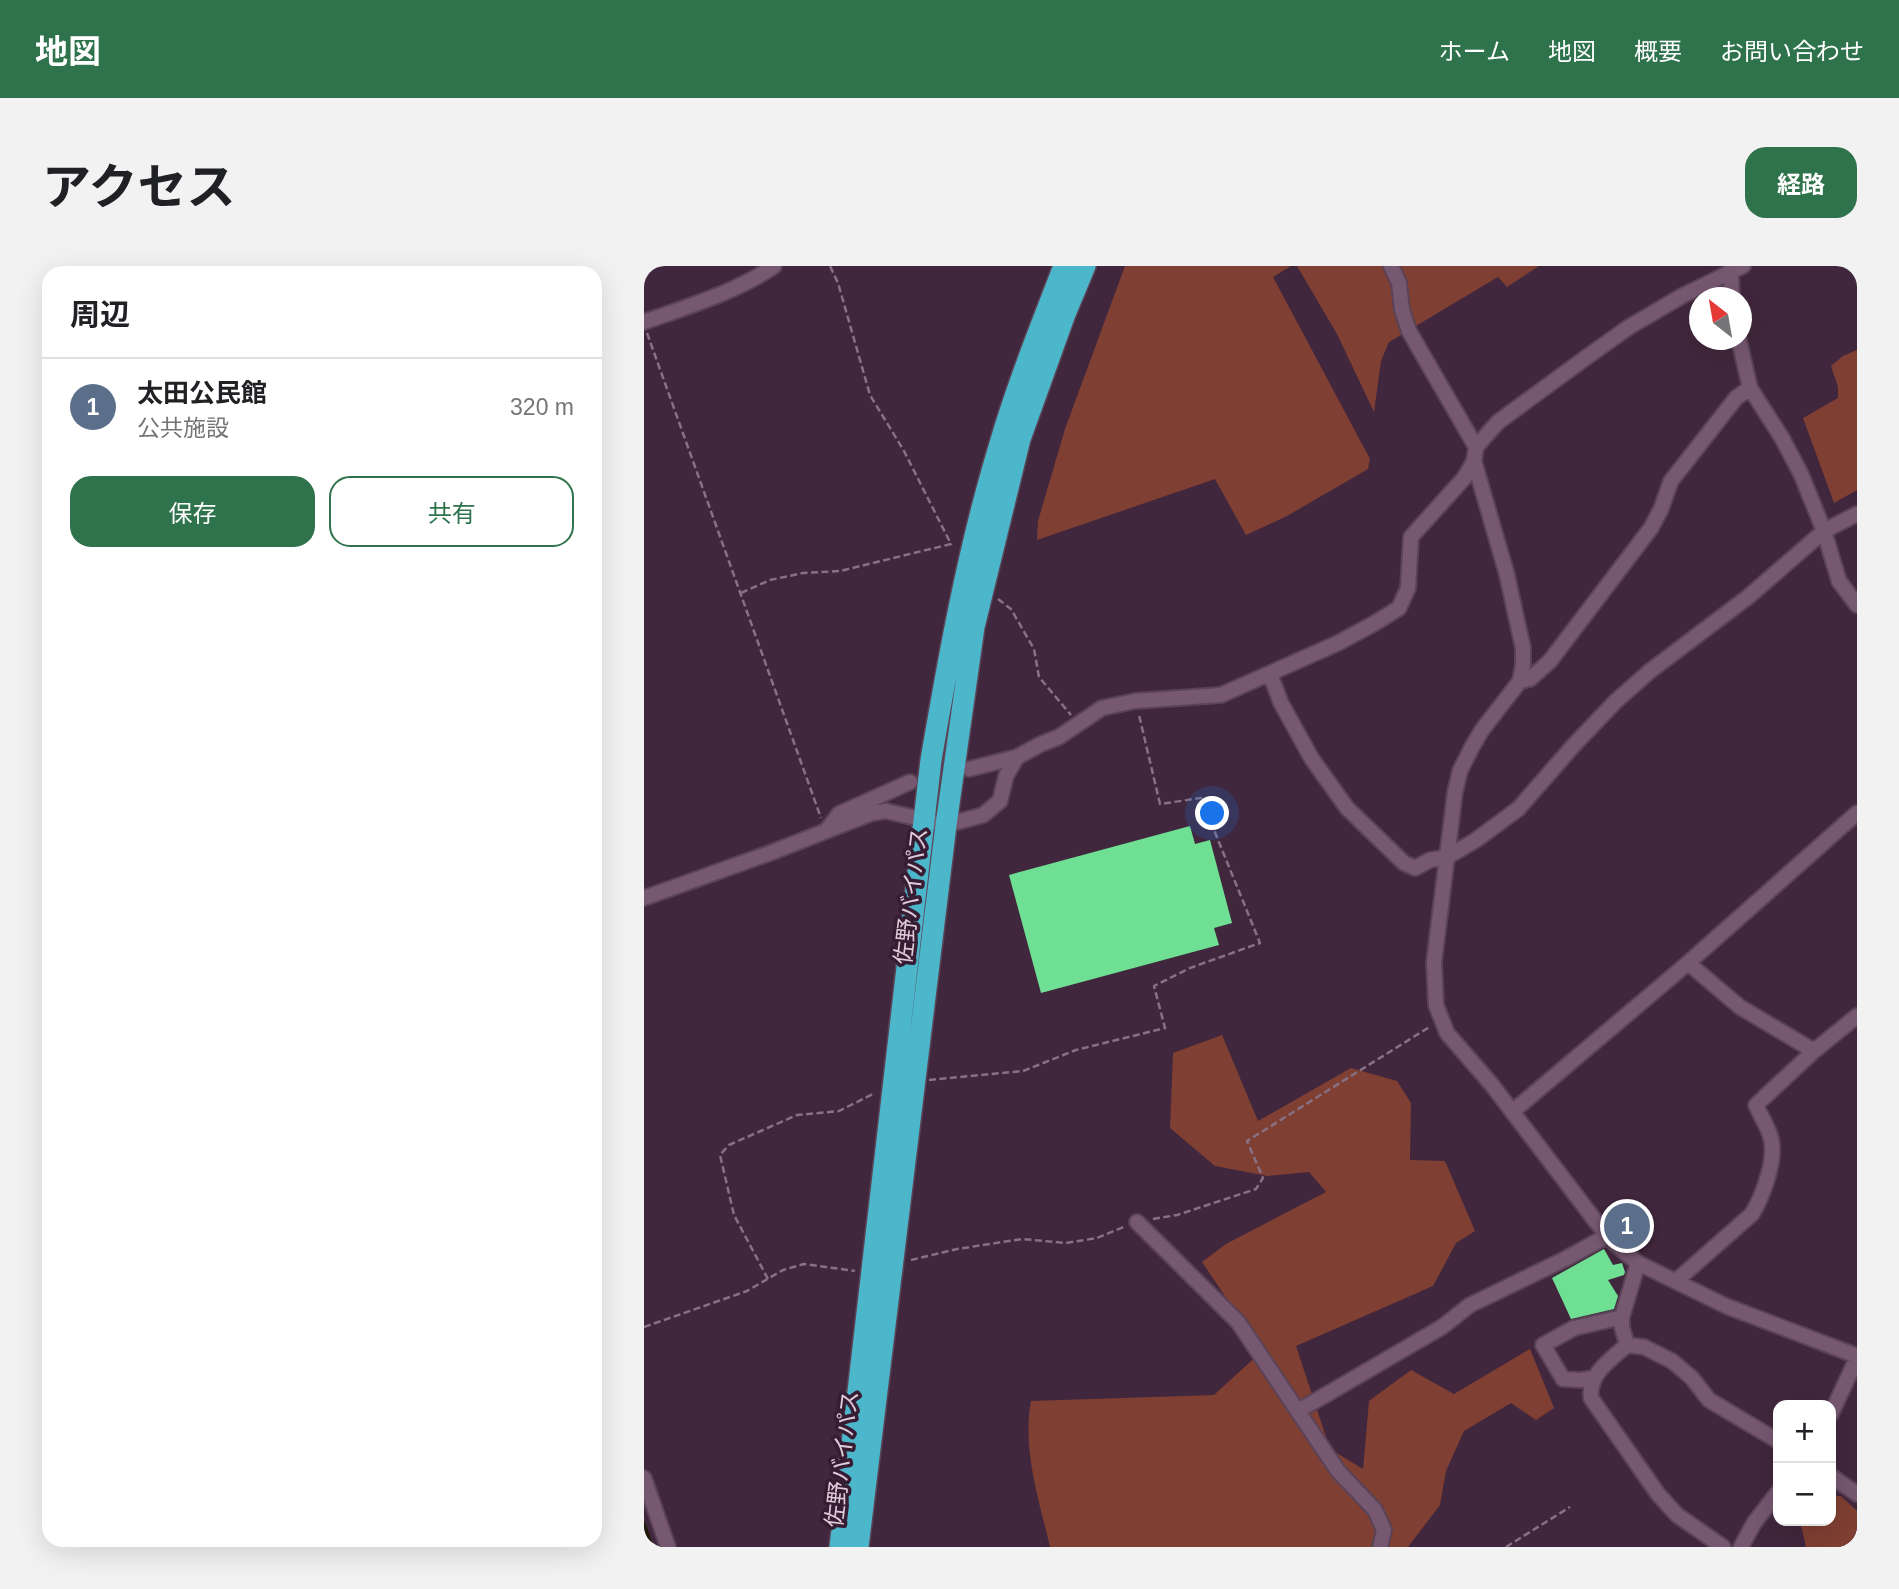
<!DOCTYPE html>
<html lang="ja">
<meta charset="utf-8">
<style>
body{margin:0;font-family:Helvetica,"Noto Sans JP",sans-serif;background:#f2f2f2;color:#202124}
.controls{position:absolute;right:21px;bottom:21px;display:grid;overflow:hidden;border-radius:14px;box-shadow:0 7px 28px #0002}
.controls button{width:63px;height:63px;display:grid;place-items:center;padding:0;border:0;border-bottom:2px solid #e0e0e0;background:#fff;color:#202124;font:35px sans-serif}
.compass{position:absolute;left:1045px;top:21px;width:63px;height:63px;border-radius:50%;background:#fff;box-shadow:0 7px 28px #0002;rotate:329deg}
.you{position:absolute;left:569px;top:548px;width:24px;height:24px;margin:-18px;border:5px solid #fff;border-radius:50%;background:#1a73e8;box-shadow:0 0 0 10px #1a73e833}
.badge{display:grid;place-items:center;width:46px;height:46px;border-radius:50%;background:#2f734c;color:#fff;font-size:23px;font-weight:700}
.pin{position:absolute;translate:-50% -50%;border:4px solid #fff;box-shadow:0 2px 7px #0006}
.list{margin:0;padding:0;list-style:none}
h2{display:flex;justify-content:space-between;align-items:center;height:91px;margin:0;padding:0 28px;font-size:30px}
h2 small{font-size:23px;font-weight:400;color:#757577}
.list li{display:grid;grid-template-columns:46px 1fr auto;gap:21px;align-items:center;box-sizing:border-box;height:98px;padding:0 28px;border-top:2px solid #e0e0e0}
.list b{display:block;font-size:26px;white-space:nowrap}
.list p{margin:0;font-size:23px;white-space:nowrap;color:#757577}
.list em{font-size:23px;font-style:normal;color:#757577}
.actions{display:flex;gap:14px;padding:21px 28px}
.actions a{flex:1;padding:16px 0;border:2px solid #2f734c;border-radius:21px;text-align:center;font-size:24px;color:#2f734c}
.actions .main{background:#2f734c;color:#fff}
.map{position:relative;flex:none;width:1213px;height:1281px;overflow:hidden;border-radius:21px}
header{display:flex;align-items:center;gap:42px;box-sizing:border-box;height:98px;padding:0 35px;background:#2f734c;color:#fff}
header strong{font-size:33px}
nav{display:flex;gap:38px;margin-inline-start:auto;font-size:24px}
.intro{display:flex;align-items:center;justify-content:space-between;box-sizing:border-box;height:168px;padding:0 42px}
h1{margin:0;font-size:49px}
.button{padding:18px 32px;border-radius:21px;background:#2f734c;color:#fff;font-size:24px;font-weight:700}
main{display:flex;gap:42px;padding:0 42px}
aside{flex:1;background:#fff;border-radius:21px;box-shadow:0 7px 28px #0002}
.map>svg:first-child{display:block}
.green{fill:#7f3f32}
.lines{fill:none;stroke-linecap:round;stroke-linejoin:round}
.stream{stroke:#1f1a09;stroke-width:3.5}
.building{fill:#6fdf93}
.street-casing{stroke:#5a4357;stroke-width:18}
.highway-casing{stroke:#5a4357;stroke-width:24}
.path{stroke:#887184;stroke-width:2.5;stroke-dasharray:7 3.5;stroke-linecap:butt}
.street{stroke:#765871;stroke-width:14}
.highway{stroke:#4cb6ca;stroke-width:21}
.labels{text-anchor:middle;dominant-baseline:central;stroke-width:7;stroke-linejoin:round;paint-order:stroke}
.street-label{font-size:23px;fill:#deccdb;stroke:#371d33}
</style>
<header>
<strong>地図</strong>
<nav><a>ホーム</a><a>地図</a><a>概要</a><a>お問い合わせ</a></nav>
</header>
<div class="intro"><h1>アクセス</h1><a class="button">経路</a></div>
<main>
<aside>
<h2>周辺<small></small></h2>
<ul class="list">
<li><span class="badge" style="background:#5c6f8a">1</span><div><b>太田公民館</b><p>公共施設</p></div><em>320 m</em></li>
</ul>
<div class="actions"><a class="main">保存</a><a>共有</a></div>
</aside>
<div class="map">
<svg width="1213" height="1281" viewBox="0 0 1213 1281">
<rect width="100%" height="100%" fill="#41273d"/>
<path class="green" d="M481 0H647L629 11 726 193 724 203 643 250 602 269 571 213 393 274 394 255 421 163Z
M653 0H895L863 21 854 11 745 76 737 95 730 146 693 68Z
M1213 84V224L1190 237 1159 152 1194 132V121L1187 100 1199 90Z
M578 769 614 855 707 802 753 815 767 837 766 894 801 895 831 965 812 977 789 1020 652 1080 686 1183 719 1203 725 1135 767 1104 810 1128 886 1083 910 1142 892 1154 867 1137 820 1165 802 1205 796 1239 764 1281H406C395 1234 378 1183 387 1135L570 1129 618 1085 558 996 582 978 682 926 665 906 624 910 571 900 526 862 529 787Z
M1187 1230H1197L1213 1245V1281H1162L1156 1255H1187Z"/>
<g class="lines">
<path class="stream" d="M0 1258 8 1281"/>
</g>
<path class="building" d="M546 560 551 578 566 574 588 657 570 662 575 679 397 727 365 609Z
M991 943 1004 961 983 976 968 959Z
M960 983 969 999 978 997 981 1006 980 1009 964 1014 974 1030 970 1043 927 1053 908 1012Z"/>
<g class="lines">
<g class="street-casing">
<path id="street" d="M747 0 755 17 758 44 765 65 832 181
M1099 0 1038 30 985 61 940 93 854 156 832 181 830 195 863 309 879 382V398L876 415 838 464 828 481 816 505 811 526 790 696 792 739 803 767 848 819 953 957 972 979 994 997 1082 1040 1213 1090
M1087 5 1088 32
M0 56C42 41 93 26 130 0
M1095 74 1106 122 1138 172 1157 208 1180 265 1195 315 1213 339
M626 408 637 437 668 493 703 542 760 597 771 602 786 594 803 591 832 574 874 543 930 479 972 435 1006 405 1104 331 1180 265 1213 248
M876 415 886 413 906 395 1007 262 1017 243 1027 215 1092 132 1106 122
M325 503 373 491
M183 564 195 548 266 516
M0 632 126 587 228 547 242 545 302 559 339 549 356 535 362 510 373 491 397 478 415 471 458 442 491 435 577 429 694 377 731 357 755 342 764 322 767 271 821 211 830 195
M1044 697 1096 741 1170 785
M868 846 1044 697 1213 547
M493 956 594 1056 694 1205 731 1244 740 1264 736 1281
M1032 1015 1108 948C1119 930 1134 890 1126 869 1123 859 1116 849 1112 839L1170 785 1213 750
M978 1051V1061L983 1079 1000 1081 1028 1095 1048 1112 1065 1134 1134 1175
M983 1079C967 1093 944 1108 947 1132L1014 1228 1033 1249 1079 1281
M949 1112 937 1114 919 1113 899 1079 930 1062 978 1051 994 997
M654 1145 798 1061 826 1039 921 993 963 970
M1187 1148 1213 1092
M1187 1210 1213 1228
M0 1212 24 1281
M1097 1281 1110 1257 1134 1226"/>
</g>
<g class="highway-casing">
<path id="highway" d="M196 1281 287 494C305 389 324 283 355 181 373 119 397 60 420 0
M214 1281 302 559 330 361 376 173 421 48 441 0"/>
</g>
<path class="path" d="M3 67 177 552
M97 327 126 314 159 307 196 305 307 278 260 185 226 129 194 17 186 0
M354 333 367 343 390 383 395 411 427 449
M285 814 379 805 432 784 521 762 510 720 546 702 616 677 557 532 516 538 495 449
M509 953 533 949 612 923 619 912 603 875 787 760
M267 994 313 983 378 973 422 977 453 972 482 960
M124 1013 90 949 76 889 85 879 153 849 195 845 231 827
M0 1061 103 1025 139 1004 160 998 211 1005
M862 1281 926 1241"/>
<use href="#street" class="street"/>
<use href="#highway" class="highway"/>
</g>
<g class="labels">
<g class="street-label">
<text transform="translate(267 630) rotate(-83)">佐野バイパス</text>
<text transform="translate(198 1193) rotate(-83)">佐野バイパス</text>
</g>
</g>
</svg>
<div class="controls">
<button>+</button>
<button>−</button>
</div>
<svg class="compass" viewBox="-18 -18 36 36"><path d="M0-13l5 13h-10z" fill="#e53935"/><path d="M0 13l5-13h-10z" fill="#757577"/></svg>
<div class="you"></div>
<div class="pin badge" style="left:983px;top:960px;background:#5c6f8a">1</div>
</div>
</main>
